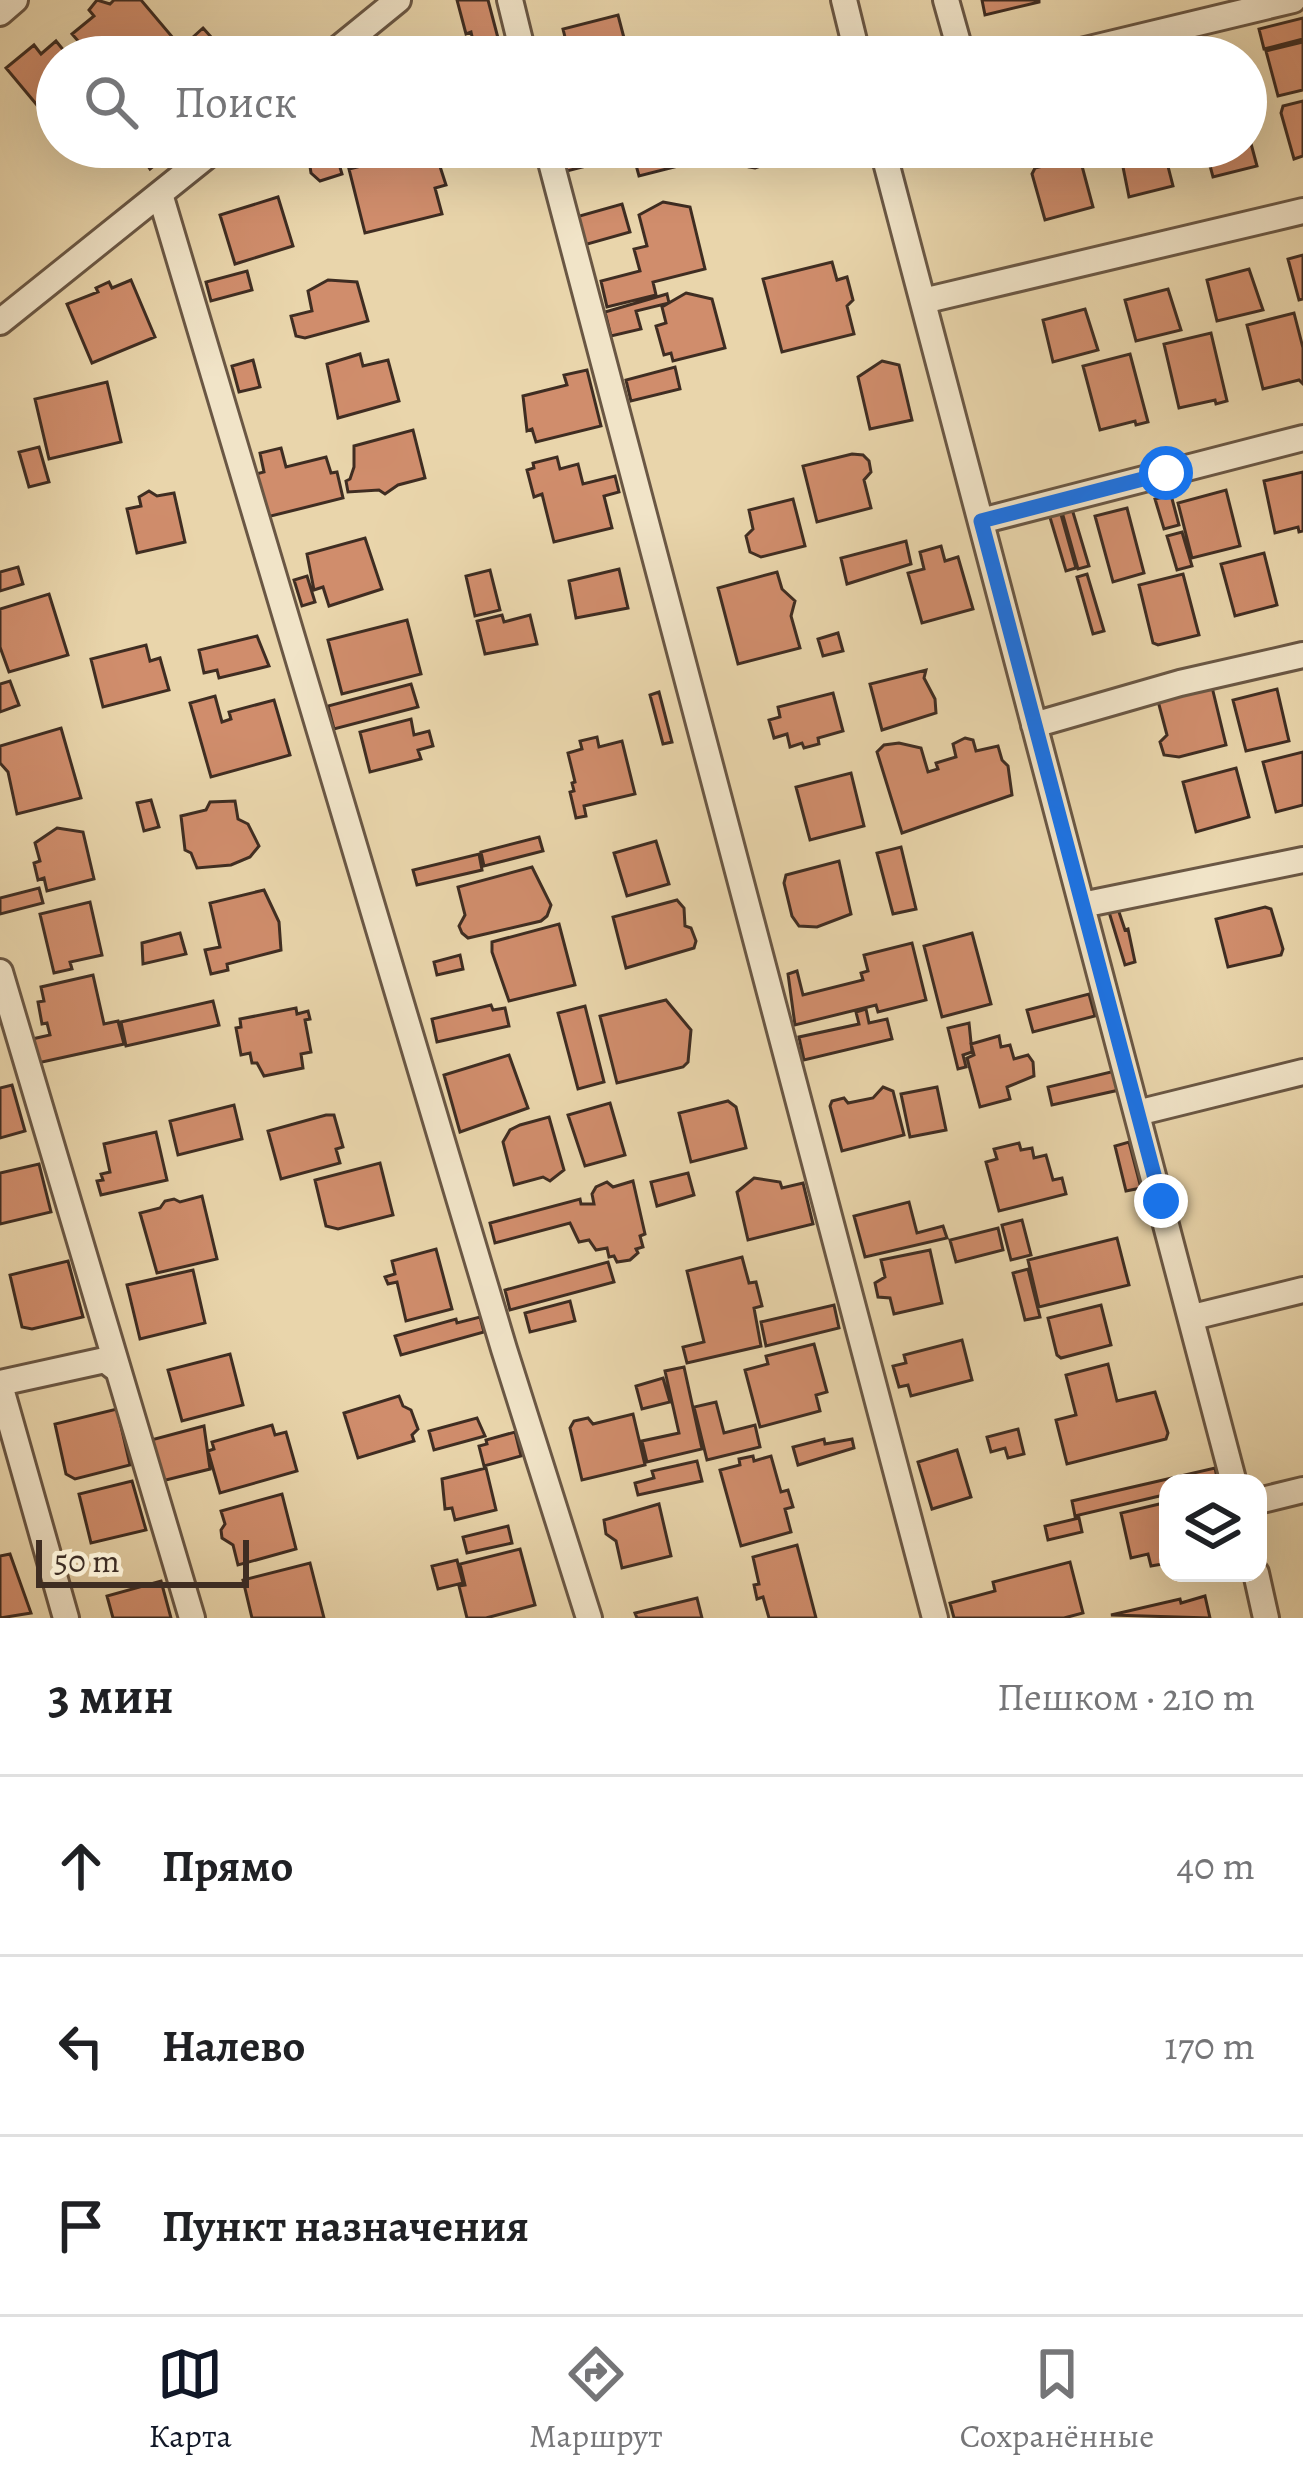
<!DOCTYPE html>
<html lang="ru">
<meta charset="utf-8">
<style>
body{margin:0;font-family:Alegreya,serif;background:#f6f6f6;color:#202124}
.controls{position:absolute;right:36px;bottom:36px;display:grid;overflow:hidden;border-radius:24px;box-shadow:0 12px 48px #0002}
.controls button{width:108px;height:108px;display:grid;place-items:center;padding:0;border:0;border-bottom:3px solid #e0e0e0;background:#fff;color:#202124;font:60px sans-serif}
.scale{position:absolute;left:36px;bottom:30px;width:213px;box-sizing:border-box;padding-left:12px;border:6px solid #3f2d22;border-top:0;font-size:33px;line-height:42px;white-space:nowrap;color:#3f2d22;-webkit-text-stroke:9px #f1e4c8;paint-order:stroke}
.stop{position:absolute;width:36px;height:36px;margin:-27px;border:9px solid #1a73e8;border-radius:50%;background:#fff}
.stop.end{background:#1a73e8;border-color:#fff;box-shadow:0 3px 12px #0008}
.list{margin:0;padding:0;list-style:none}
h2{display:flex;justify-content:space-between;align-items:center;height:156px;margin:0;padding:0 48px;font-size:51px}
h2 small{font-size:39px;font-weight:400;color:#757577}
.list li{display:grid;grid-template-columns:78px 1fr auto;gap:36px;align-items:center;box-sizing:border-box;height:180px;padding:0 48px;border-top:3px solid #e0e0e0}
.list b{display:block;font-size:45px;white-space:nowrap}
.list em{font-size:39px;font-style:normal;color:#757577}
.icon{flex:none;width:66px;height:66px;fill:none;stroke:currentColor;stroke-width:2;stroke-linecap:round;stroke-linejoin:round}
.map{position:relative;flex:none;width:1303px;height:1618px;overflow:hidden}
.search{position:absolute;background:#fff;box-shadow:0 12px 48px #0002;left:36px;right:36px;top:36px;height:132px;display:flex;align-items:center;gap:30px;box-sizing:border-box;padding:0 42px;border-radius:66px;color:#757577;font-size:45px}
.sheet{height:696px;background:#fff}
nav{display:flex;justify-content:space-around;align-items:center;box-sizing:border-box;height:168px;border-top:3px solid #e0e0e0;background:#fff;font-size:33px;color:#757577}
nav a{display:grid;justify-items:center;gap:6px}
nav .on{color:#111827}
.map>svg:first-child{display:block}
.building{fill:#d08d6c;stroke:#3f2d22;stroke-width:3}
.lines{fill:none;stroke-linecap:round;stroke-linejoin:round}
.minor-casing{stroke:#6a5744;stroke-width:30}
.minor{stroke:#f1e4c8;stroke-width:24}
.route{stroke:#1a73e8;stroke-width:15}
</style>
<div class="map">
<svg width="1303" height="1618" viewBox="0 0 1303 1618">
<rect width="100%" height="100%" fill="#e9d5ab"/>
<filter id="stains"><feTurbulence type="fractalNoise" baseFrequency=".00167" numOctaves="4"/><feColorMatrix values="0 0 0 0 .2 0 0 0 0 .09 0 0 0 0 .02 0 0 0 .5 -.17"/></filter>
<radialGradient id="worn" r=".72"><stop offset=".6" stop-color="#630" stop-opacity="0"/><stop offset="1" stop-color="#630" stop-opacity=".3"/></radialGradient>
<path class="building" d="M97 0 110 4 114 0H141L174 39 154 57H92L72 34 94 16 89 10Z
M457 0H488L503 57H448L475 50 471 32 466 34Z
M982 0H1039V2L985 15Z
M618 15 629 57H570L563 29Z
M1303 18V39L1264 49 1259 29Z
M203 28 229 57H171Z
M56 41 69 57H57V129L6 68 34 45 41 54Z
M1303 42V90L1278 96 1266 51Z
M1303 101V156L1294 159 1281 113 1283 106Z
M1246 125 1257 166 1213 177 1205 147H1246Z
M135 147H176L150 169Z
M307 147H334L342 174 320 181 311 173Z
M561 147H712L714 157 639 176 633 154 567 171Z
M747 147H795L796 154 755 168 749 167Z
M1119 147H1163L1173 186 1129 197Z
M434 148 446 185 435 188 442 214 365 233 349 169Z
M1071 159 1082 166 1093 207 1045 220 1032 174 1035 168Z
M278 197 293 246 235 264 220 215Z
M663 202 690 207 705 269 653 282 656 295 607 307 601 281 640 271 634 249 647 246 639 215Z
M622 204 630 232 584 245 576 217Z
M1303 255V299L1299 300 1288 259Z
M832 262 837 280 847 277 853 300 847 306 854 334 782 352 763 279Z
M1249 269 1263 310 1217 321 1207 280Z
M247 271 252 290 211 301 206 282Z
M131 280 155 337 92 363 67 304 98 292 96 288 109 282 112 288Z
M328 280 357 282 368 321 305 338 296 336 291 316 312 311 308 291Z
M1168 289 1181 330 1136 341 1125 300Z
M686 293 712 299 725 348 673 361 671 353 664 355 656 326 666 323 662 307Z
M667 294 669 303 636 311 641 329 611 336 605 312Z
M1085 309 1098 350 1053 362 1043 320Z
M1294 313 1303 348V384L1299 380 1263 389 1247 325Z
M1211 333 1227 401 1216 404 1215 400 1179 408 1164 344Z
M360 354 363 366 388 360 399 401 338 418 327 364Z
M1130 354 1148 422 1136 425 1135 421 1100 430 1083 366Z
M253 360 260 387 239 392 232 366Z
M882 361 899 365 912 420 870 429 858 377Z
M675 367 680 389 631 401 626 380Z
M587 370 601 426 536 442 532 429 527 431 523 396 567 385 564 375Z
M107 382 121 442 49 459 35 399Z
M413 430 425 478 398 485 385 494 379 490 348 492 346 481 350 479 354 467V446Z
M39 447 49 482 29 487 19 452Z
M281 448 286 467 326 457 331 473 337 472 343 498 267 517 256 474 264 472 260 453Z
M852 454 863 455 869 461 871 472 864 480 871 508 817 522 803 466Z
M557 457 560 469 578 464 583 484 615 476 619 492 604 496 612 528 554 542 542 494 534 497 527 470 534 468 533 463Z
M1303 472V531L1299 532 1298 527 1275 533 1264 481Z
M1226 490 1240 546 1192 558 1178 503Z
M149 491 157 496 174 493 185 542 137 553 127 509 141 506 139 497Z
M1171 495 1179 525 1164 529 1155 499Z
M793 499 805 546 761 557 750 552 746 536 753 529 749 510Z
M1127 508 1144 573 1113 582 1095 516Z
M1072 509 1089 566 1078 569 1062 512Z
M1060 511 1076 568 1066 571 1049 514Z
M1182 532 1192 566 1177 570 1167 536Z
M365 538 382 589 329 606 323 587 314 590 307 554Z
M906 541 911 564 847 584 841 558Z
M941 546 945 561 958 557 973 609 922 623 908 573 924 569 920 552Z
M1264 553 1277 605 1235 616 1221 564Z
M18 567 23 584 0 591V572Z
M619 569 628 608 576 618 569 581Z
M490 570 500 610 475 616 466 576Z
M777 572 782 589 795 601 791 616 800 648 738 664 718 588Z
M1087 574 1104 631 1093 634 1077 577Z
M1183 574 1199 635 1158 645 1153 643 1139 585Z
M307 576 315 602 302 606 294 580Z
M49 594 68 655 9 672 0 647V609Z
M502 615 504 622 530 615 537 644 485 654 477 621Z
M407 620 421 674 342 694 328 640Z
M838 633 843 651 823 656 818 639Z
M257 636 269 666 219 678 217 670 204 673 199 650Z
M146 645 150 661 160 658 169 690 103 707 91 659Z
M926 670 924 678 935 699 936 713 882 730 870 684Z
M10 681 19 705 0 712V684Z
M411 684 418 707 334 729 328 706Z
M1212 687 1226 745 1179 757 1164 755 1160 742 1167 735 1158 701Z
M1277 689 1289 741 1246 751 1233 700Z
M659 692 672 742 663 744 650 695Z
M833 693 843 731 818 738 819 744 804 748 802 743 790 747 787 734 774 738 769 720 780 717 778 707Z
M215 696 222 722 231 719 229 712 274 700 290 755 211 777 190 703Z
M411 719 414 735 429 731 433 746 418 750 421 759 370 772 360 732Z
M61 728 81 798 17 814 8 772 0 763V746Z
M597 737 599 747 622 741 635 794 584 806 586 816 576 818 570 792 574 791 572 783 575 782 568 753 582 749 580 741Z
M965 738 973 740 976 751 998 746 1002 760 1008 766 1012 795 902 833 877 752 884 745 899 743 921 748 928 772 938 769 936 763 956 757 953 744Z
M1303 752V805L1276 812 1263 762Z
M1236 768 1249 817 1196 832 1183 782Z
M851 773 864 826 810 840 796 787Z
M151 800 159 827 144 831 137 803Z
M235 801 238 819 248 824 259 846 250 857 231 865 197 868 191 853 185 850 181 816 206 810 210 802Z
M57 828 83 832 94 879 47 891 44 878 38 880 34 863 40 861 35 843Z
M539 837 543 851 484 866 481 852Z
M656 841 669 884 627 896 614 853Z
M901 847 916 909 893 914 877 853Z
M479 854 482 870 417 885 413 870Z
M839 861 851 914 817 927 799 926 792 916 784 883 786 875Z
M532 867 551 905 547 916 541 921 468 938 462 933 459 926 465 915 458 887Z
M39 888 43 903 0 914V898Z
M264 890 279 922 281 950 227 964 228 970 211 974 205 950 220 947 210 903Z
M677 900 684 908 685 926 691 928 696 941 694 948 626 968 613 917Z
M90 902 102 955 70 962 72 969 54 973 40 914Z
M1265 907 1271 909 1283 949 1281 955 1228 967 1216 919Z
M1118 909 1125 930 1128 929 1135 962 1125 965 1109 912Z
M559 924 575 985 509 1001 492 952V942Z
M180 933 186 954 143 964 142 943Z
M972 933 991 1004 942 1017 924 946Z
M912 943 926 1000 878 1012 876 1005 795 1025 788 974 797 971 803 995 863 980 861 973 868 971 864 955Z
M460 955 463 969 437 975 434 962Z
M93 975 104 1024 118 1021 124 1044 33 1064 28 1040 50 1035 47 1023 42 1024 38 1002 44 1001 41 987Z
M1089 994 1095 1016 1033 1032 1027 1010Z
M666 1000 691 1030 688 1062 683 1067 617 1083 600 1016Z
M213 1001 219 1025 126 1046 121 1022Z
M491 1005 493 1010 505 1008 509 1026 437 1042 432 1019Z
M585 1006 604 1082 578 1089 558 1013Z
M296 1008 297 1014 308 1011 310 1019 305 1020 311 1052 301 1054 303 1068 264 1076 257 1063H252L250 1053 241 1055 236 1028 241 1027 240 1019Z
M866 1009 869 1023 887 1019 892 1039 804 1060 799 1037 859 1024 856 1012Z
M969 1023 972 1052 963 1055 966 1067 958 1069 948 1028Z
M999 1036 1001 1047 1010 1045 1014 1059 1028 1055 1033 1062 1034 1076 1007 1087 1010 1099 980 1107 967 1058 974 1055 971 1044Z
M509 1055 528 1108 460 1132 444 1075Z
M1115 1071 1119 1090 1052 1105 1048 1087Z
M12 1085 25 1131 0 1138V1088Z
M883 1087 893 1091 904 1135 842 1151 830 1106 832 1101 844 1098 848 1103 873 1098Z
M937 1087 946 1130 910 1137 901 1094Z
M728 1101 736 1107 746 1148 691 1162 679 1113Z
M610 1103 625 1155 585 1166 568 1115Z
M234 1105 242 1139 178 1155 170 1121Z
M326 1115H334L343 1147 336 1149 340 1163 281 1179 268 1131Z
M549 1117 564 1170 550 1181 543 1177 514 1185 503 1142 510 1130 520 1125Z
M156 1132 167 1180 101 1195 97 1181 103 1180 101 1174 110 1172 104 1144Z
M1129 1142 1141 1188 1126 1191 1115 1146Z
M1019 1143 1021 1150 1032 1148 1034 1158 1046 1155 1053 1180 1062 1178 1066 1194 999 1211 986 1162 997 1159 994 1149Z
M380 1163 393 1215 338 1229 326 1226 315 1180Z
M39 1164 51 1212 0 1224V1173Z
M688 1173 694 1195 657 1206 651 1182Z
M754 1178 780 1182 782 1188 803 1183 813 1224 748 1240 737 1192Z
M633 1181 645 1234 640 1236 643 1247 636 1249 638 1253 630 1260 617 1262 614 1256 609 1257 607 1248 596 1250 589 1240 579 1242 570 1223 495 1243 490 1223 580 1199 581 1204H594L592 1194 596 1187 607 1182 613 1187Z
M202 1196 217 1259 157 1273 140 1213 160 1208 165 1201 174 1199 180 1202Z
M909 1202 917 1233 943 1226 947 1238 865 1257 854 1216Z
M1022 1220 1031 1255 1011 1260 1002 1225Z
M998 1228 1003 1250 956 1262 950 1240Z
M1117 1238 1129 1285 1039 1307 1028 1260Z
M436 1249 452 1309 406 1321 397 1282 388 1284 385 1277 395 1274 392 1261Z
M930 1250 942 1303 894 1314 890 1298 878 1297 875 1283 885 1277 881 1260Z
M742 1257 749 1283 756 1282 762 1306 754 1308 761 1346 687 1363 683 1347 704 1342 687 1271Z
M68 1261 83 1317 32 1329 22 1327 10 1275Z
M608 1262 614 1282 510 1310 505 1290Z
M1028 1269 1040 1317 1025 1320 1013 1273Z
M193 1270 205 1323 140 1339 127 1285Z
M570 1301 575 1321 530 1332 525 1313Z
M834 1305 839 1328 766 1346 761 1322Z
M1101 1305 1111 1345 1061 1358 1057 1355 1048 1318Z
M480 1317 484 1332 401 1355 395 1336 456 1319 457 1323Z
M962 1340 972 1380 911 1396 908 1385 899 1387 893 1366 906 1363 904 1355Z
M814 1344 827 1392 816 1395 820 1411 760 1427 745 1370 768 1364 766 1356Z
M230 1354 243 1405 182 1421 168 1370Z
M1108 1364 1117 1401 1155 1392 1168 1433 1166 1439 1067 1464 1056 1420 1076 1415 1066 1375Z
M684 1367 702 1449 647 1462 642 1441 679 1433 665 1371Z
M663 1378 670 1402 642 1409 636 1386Z
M399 1396 403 1406 411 1410 418 1429 412 1435 414 1441 358 1458 344 1413Z
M716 1402 724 1433 755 1425 760 1447 707 1460 694 1407Z
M117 1409 130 1465 75 1479 66 1474 55 1424Z
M633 1414 645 1465 582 1480 570 1428 574 1421 588 1418 593 1424Z
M477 1418 485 1436 434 1450 429 1431Z
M272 1425 275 1435 286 1432 297 1471 220 1493 208 1451 214 1449 212 1442Z
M204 1426 210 1469 162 1481 151 1440Z
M1018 1429 1024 1454 1008 1458 1005 1448 991 1452 987 1437Z
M515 1432 521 1456 484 1466 479 1446 487 1444 486 1440Z
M824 1439 825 1444 852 1439 854 1448 798 1465 793 1447Z
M957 1450 971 1497 932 1509 918 1462Z
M753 1456 754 1461 771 1456 781 1492 788 1490 793 1507 785 1509 791 1532 741 1546 720 1470 740 1465 739 1459Z
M697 1461 702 1481 638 1495 635 1483 654 1478 652 1471Z
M486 1468 496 1510 455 1520 452 1508 445 1509 442 1479Z
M1215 1468 1218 1483H1168V1494L1075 1516 1072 1501Z
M132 1481 146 1530 91 1543 79 1494Z
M282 1494 296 1549 238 1565 233 1545 222 1538 221 1530 225 1524 221 1511Z
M1168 1502V1563L1151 1566 1148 1554 1131 1558 1121 1513Z
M659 1504 671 1556 622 1568 616 1541 606 1534 604 1520Z
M1079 1518 1082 1532 1048 1540 1045 1526Z
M508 1526 512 1543 467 1553 463 1537Z
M797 1545 816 1618H769L763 1597 757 1599 754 1585 759 1584 753 1557Z
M520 1549 535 1605 486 1618H467L459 1586 465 1585 460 1564Z
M10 1554 31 1613 0 1618V1556Z
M457 1560 463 1583 438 1589 432 1566Z
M1070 1562 1083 1613 1064 1618H954L950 1603 995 1591 993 1582Z
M310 1563 324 1618H252L243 1580Z
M161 1581 171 1618H113L107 1596Z
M1205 1596 1210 1618 1111 1615 1180 1599 1181 1603Z
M697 1598 702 1618H637L635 1613Z"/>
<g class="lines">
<g class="minor-casing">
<path id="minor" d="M510 0 524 57
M844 0 858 57
M946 0 962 57
M0 13 15 0
M328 57 398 0
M1056 57 1293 0
M547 147 935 1618
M882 147 1234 1483
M160 194 504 1349 589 1618
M923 301 1303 211
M0 322 218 147
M981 521 1303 438
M1034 725 1180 683 1303 655
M1082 905 1303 860
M0 972 192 1618
M1137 1113 1303 1072
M1193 1317 1303 1290
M0 1383 105 1360 118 1370
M0 1385 66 1618
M1258 1501 1303 1490
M1256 1573 1266 1618"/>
</g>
<use href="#minor" class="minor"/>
</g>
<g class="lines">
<path class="route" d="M1161 1201 981 521 1166 473"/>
</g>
<rect width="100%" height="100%" filter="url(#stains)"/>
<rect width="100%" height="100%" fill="url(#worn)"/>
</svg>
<div class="controls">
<button><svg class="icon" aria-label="layers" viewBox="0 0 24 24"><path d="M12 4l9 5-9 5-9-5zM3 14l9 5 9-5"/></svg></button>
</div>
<div class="scale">50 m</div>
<div class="stop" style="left:1166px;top:473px"></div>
<div class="stop end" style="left:1161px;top:1201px"></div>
<div class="search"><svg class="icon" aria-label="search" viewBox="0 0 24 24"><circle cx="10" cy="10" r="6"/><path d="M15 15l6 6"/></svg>Поиск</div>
</div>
<section class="sheet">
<h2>3 мин<small>Пешком · 210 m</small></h2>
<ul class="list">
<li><svg class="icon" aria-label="ahead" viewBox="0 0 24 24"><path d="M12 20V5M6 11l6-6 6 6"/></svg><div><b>Прямо</b></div><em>40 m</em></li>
<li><svg class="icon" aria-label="left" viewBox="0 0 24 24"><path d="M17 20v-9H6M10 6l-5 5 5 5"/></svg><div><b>Налево</b></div><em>170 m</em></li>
<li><svg class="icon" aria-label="arrive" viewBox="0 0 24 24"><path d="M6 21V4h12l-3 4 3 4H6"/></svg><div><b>Пункт назначения</b></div></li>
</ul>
</section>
<nav>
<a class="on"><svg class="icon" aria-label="map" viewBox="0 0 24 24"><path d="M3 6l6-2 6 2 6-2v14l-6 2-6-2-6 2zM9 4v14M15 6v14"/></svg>Карта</a>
<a><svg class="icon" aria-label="directions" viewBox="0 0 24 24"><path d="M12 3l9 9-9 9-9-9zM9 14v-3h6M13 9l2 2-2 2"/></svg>Маршрут</a>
<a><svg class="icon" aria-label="saved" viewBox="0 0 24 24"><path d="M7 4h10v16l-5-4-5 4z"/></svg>Сохранённые</a>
</nav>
